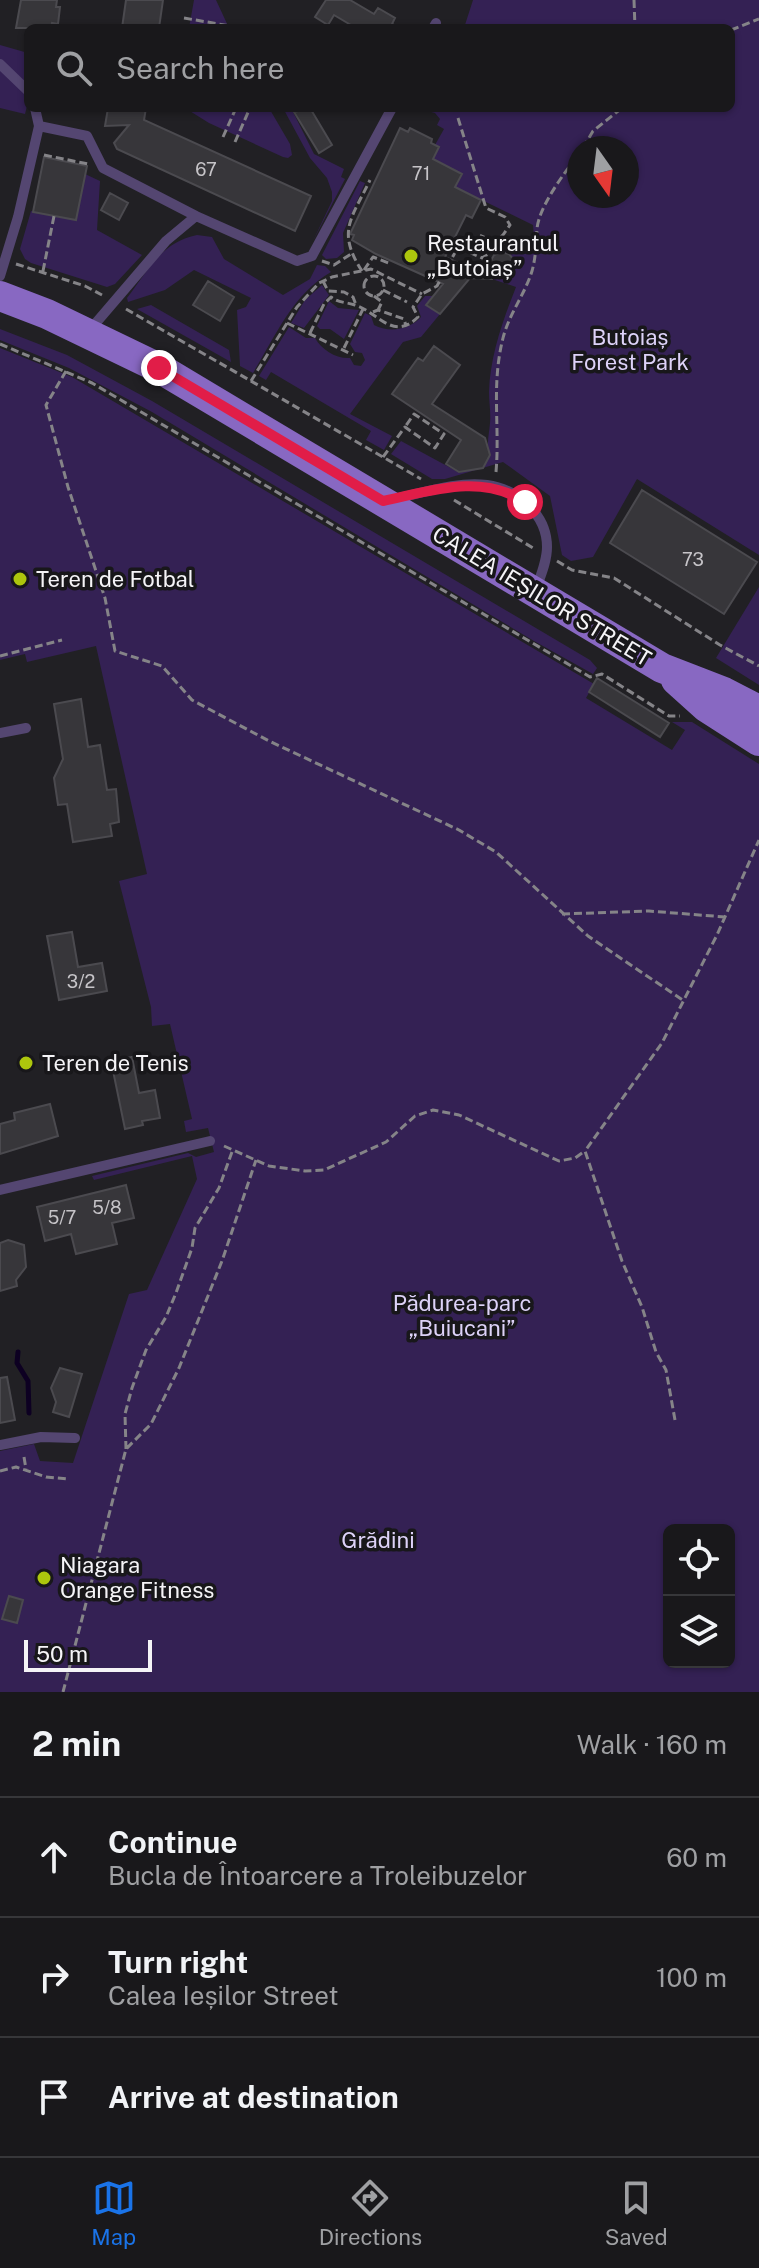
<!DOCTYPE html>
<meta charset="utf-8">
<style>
body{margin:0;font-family:"Public Sans",sans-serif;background:#262528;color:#f1f3f6}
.controls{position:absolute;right:24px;bottom:24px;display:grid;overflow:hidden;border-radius:12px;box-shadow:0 2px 6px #0004}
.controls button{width:72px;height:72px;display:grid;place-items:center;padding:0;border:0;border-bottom:2px solid #37373a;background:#19181b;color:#f1f3f6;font:40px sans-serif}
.compass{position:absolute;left:567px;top:136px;width:72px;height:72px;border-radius:50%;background:#19181b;box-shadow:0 2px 6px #0004;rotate:166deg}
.scale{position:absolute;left:24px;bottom:20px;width:128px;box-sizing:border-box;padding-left:8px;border:4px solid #f5f4f7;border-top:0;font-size:22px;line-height:28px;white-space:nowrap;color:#f5f4f7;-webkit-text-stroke:6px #18171a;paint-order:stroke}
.stop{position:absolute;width:24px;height:24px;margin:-18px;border:6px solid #e11d48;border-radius:50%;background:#fff}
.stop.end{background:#e11d48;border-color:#fff;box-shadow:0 2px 8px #0008}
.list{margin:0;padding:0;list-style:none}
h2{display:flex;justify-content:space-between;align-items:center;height:104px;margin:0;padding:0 32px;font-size:34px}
h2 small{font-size:26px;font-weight:400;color:#9fa0a3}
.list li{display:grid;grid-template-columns:52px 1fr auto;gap:24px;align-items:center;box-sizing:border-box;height:120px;padding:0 32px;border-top:2px solid #37373a}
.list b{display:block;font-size:30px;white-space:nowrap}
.list p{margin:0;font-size:26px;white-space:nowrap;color:#9fa0a3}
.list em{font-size:26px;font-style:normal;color:#9fa0a3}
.icon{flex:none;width:44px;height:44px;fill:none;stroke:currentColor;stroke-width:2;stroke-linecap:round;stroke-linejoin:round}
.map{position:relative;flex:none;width:759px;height:1692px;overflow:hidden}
.search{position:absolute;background:#19181b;box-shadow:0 2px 6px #0004;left:24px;right:24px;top:24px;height:88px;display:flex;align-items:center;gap:20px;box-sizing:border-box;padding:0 28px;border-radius:12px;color:#9fa0a3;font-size:30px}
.sheet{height:464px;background:#19181b}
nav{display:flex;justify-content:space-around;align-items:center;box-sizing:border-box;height:112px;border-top:2px solid #37373a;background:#19181b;font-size:22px;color:#9fa0a3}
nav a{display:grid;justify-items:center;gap:4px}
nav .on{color:#1a73e8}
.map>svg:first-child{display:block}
.green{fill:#342154;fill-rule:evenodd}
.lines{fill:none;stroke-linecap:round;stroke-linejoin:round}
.stream{stroke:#0d0022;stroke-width:5}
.building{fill:#37363a;stroke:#4b4a4f;stroke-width:2}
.path{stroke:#858488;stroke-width:3;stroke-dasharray:8 4;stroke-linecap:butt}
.service{stroke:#544671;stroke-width:10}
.primary{stroke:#8868c2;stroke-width:30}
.route{stroke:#e11d48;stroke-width:10}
.poi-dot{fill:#adc60d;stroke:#18171a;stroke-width:3}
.labels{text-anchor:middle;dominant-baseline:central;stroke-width:7;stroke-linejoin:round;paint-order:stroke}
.number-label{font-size:18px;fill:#c6c4c8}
.poi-label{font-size:22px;fill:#f5f4f7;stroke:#18171a;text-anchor:start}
.park-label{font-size:22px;fill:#ddd2f8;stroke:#18171a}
.street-label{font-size:22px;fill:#f5f4f7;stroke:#18171a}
</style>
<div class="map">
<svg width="759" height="1692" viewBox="0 0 759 1692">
<rect width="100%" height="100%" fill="#212024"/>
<path class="green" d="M194 0H216L229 28H189Z
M473 0H759V555L637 479 593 557 571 561 562 555 550 496 503 462 445 479H432L391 454 401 441 460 473 465 466 472 470 483 468 490 455C486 443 489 436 490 423 491 413 489 402 489 392 490 356 503 320 516 287L492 279 493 273 509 275 515 265 509 254 496 252 511 243 516 248H523L526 252 534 237 533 225 455 187 461 174 433 159 439 148 435 145 444 129 437 125 440 119 435 113 416 108H731V28H464ZM579 148H627V196H579Z
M0 45 28 53V102L25 114 0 108Z
M185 108H269L290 144 292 155 288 158 283 157 209 123Z
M283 108H291L314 154 344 169 341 177 345 179 313 241 332 201V192L327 178 310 158Z
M85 174 100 181 97 230 142 255 115 284 107 287 31 263 25 259 20 249 31 211 76 220Z
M360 181 365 183 343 233 344 252 337 258 326 259 322 255Z
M197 235 212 237 224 259 283 295 310 279 317 265 325 266 331 272C293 294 276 335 253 373L240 366 237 310 246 307 251 298 194 270 165 290 128 302 127 298C148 271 161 242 197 235Z
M322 285 329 295 304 328 291 323 305 300Z
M425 296H433L426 305 440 314 421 337 403 342 350 414 392 436 384 450 366 440 371 431 271 372 266 380 259 376 289 327 306 338H315C322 350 336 359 350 358L354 365 361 366 365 360 362 353 355 352 350 344 365 313 371 316 374 325C389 333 409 330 421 317L417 306Z
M329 301 338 308 359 310 344 339 330 329H320L317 326Z
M151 305 229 350 231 362 137 309Z
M0 329 67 355 152 401 590 660 597 668 593 674 534 641 152 412 69 368 0 340Z
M0 348 72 377 594 684 586 698 672 750 685 730 672 722H692L759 764V1692H0V1451L34 1444 40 1461 73 1463 129 1294 147 1290 197 1179 192 1156 94 1180 92 1176 188 1153 196 1157 214 1152 208 1128 186 1132 184 1121 192 1119 170 1024 152 1026 151 1007 119 881 147 874 96 646 27 662 25 654 0 660ZM669 1530H729V1662H669Z
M759 587V685L716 658Z"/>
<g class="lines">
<path class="stream" d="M18 1352 17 1363 28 1381 29 1413"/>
</g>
<path class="building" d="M21 0H57L56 7H60L58 24 52 23 51 28H16Z
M126 0H163L159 28H122Z
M326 0H350L374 14 378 8 395 18 392 24 400 28H356L334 15 328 25 315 17Z
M108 108H146L144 120 311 196 295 231 117 149 114 143 129 125 105 126Z
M310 108 332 145 319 153 294 112Z
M400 128 408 132 410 128 432 139 431 143 439 147 433 159 462 174 455 187 481 200 472 218 466 215 445 257 463 265 488 266 494 255 501 252 509 254 514 260 512 272 505 277H492V279L470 278 440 314 426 305 443 284 376 254 352 240 354 235 350 234Z
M44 157 87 166 76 220 33 212Z
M110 193 128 203 119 220 101 210Z
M208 281 234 297 220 321 193 305Z
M434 346 460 365 432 404 485 438 490 455 483 468 459 472 446 464 461 440 392 394 418 358 423 361Z
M642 490 757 562 724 614 610 543Z
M597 678 669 723 660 737 589 692Z
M81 699 88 747 100 745 107 790 116 789 119 822 110 824 112 836 73 842 67 804 58 805 54 778 63 759 54 704Z
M72 932 78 967 102 963 107 991 59 1000 47 936Z
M132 1057 139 1093 155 1090 160 1118 142 1121 143 1125 125 1129 111 1061Z
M50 1104 58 1136 0 1154V1124L15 1120 14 1113Z
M126 1185 134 1218 112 1223 117 1244 76 1254 71 1234 45 1241 37 1207Z
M8 1240 24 1245 26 1267 16 1280 17 1286 0 1291V1243Z
M60 1368 82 1374 69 1417 53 1412 56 1402 51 1388Z
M7 1377 15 1420 0 1423V1378Z
M9 1596 23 1600 17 1623 2 1619Z"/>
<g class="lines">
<path class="path" d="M634 0 635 28
M184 18 236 27
M731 30 759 19
M458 118 486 208 505 217 510 225 503 235 495 242 479 235 470 253
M223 137 236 108
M235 142 250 108
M583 148 593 131 622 108
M44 155 88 164
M322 261 334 265 351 254
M16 264 85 286 102 295
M364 270 373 257 391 264
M43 271 54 216
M362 271C336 231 352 218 370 180
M364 286a10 10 0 1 1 20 0a10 10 0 1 1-20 0Z
M323 281 328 291 344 292 353 297 356 305
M383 290 407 302
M374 296 382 302 378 310
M126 309 421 479
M373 312 378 310 404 319 406 326
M287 323 353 355
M310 333 324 304 331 297C339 303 346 302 355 305 378 312 393 342 418 317L413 307 422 294 437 286 458 247 482 258 513 239
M0 344 92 383 590 677 602 674 669 716H680
M344 348 363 309
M66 371 46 405 68 487 105 598 115 651 162 666 192 700 269 741 459 830 496 852 588 936 684 1001
M251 381 297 307 319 283 332 277 371 269 422 294
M383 457 405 427 435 448 444 434 414 414 405 427
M496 472C500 425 491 386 503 338 509 314 525 294 532 271 536 257 536 243 537 229 539 206 565 172 579 154
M454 500 533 548
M557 561 572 570 614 578 720 645 759 666
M0 656 62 640
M562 914 649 911 725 917
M224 1146 269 1166 305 1171 324 1170 386 1142 415 1116 433 1110 459 1115 559 1161 575 1158 585 1151
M675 1420 666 1370 656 1352 642 1307 622 1261 585 1151 662 1043 717 935 759 840
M126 1449 125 1414 132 1388 146 1350 166 1317 176 1293 192 1248 195 1228 219 1188 233 1149
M24 1457 26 1469
M0 1471 16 1467 46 1477 68 1479
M63 1692 126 1449 151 1424 179 1368 222 1261 256 1160"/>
<path class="service" d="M433 28 436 23
M0 64 28 91
M35 108 39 126
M0 276 18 217 39 126 87 136 103 168 196 216
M89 331 166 241 196 216 297 261 312 256 392 108
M394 499C423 493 457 481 487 485 517 489 547 514 547 547 547 561 541 575 536 589
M0 733 26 728
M0 1190 210 1141
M0 1445 41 1437 75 1438"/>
<path class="primary" d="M0 296 47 314 159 368 662 668 724 692 759 710
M676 680 706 707 759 741"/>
</g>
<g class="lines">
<path class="route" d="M159 368 383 501C431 491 481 473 525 502"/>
</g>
<g class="poi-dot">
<circle cx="411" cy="256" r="8"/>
<circle cx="20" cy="579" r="8"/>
<circle cx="26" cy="1063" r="8"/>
<circle cx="44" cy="1578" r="8"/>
</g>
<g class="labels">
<g class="number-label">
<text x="206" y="169">67</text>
<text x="421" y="173">71</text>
<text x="693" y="559">73</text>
<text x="81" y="981">3/2</text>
<text x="107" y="1207">5/8</text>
<text x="62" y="1217">5/7</text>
</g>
<g class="poi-label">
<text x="427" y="243">Restaurantul<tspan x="427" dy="25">„Butoiaș”</tspan></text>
<text x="36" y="579">Teren de Fotbal</text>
<text x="42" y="1063">Teren de Tenis</text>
<text x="60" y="1565">Niagara<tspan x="60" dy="25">Orange Fitness</tspan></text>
</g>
<g class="park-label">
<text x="630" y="337">Butoiaș<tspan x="630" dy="25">Forest Park</tspan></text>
<text x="462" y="1303">Pădurea-parc<tspan x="462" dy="25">„Buiucani”</tspan></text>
<text x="378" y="1540">Grădini</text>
</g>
<g class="street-label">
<text transform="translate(542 596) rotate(31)">CALEA IEȘILOR STREET</text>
</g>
</g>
</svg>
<div class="controls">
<button><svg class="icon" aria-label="locate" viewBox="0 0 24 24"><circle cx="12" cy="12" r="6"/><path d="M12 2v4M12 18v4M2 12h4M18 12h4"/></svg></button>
<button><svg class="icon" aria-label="layers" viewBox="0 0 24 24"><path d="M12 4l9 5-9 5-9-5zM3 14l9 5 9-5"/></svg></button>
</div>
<svg class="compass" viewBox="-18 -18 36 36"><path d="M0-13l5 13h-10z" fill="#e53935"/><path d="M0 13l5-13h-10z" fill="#9fa0a3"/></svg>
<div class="scale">50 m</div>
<div class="stop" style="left:525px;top:502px"></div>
<div class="stop end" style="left:159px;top:368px"></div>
<div class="search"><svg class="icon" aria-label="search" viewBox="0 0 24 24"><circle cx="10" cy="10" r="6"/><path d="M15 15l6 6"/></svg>Search here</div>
</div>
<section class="sheet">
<h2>2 min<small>Walk · 160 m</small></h2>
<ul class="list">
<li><svg class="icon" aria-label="ahead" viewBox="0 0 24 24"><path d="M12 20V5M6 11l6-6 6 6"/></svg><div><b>Continue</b><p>Bucla de Întoarcere a Troleibuzelor</p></div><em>60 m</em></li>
<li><svg class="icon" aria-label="right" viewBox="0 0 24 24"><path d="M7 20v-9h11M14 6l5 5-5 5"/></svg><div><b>Turn right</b><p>Calea Ieșilor Street</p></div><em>100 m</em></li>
<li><svg class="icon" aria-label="arrive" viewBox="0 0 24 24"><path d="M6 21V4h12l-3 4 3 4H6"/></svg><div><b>Arrive at destination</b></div></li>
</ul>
</section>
<nav>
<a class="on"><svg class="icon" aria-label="map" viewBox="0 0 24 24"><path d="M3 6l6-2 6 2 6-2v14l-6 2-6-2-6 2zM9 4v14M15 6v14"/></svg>Map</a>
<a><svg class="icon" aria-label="directions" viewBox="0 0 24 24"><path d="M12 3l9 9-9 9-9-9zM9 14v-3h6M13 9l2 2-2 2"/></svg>Directions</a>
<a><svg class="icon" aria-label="saved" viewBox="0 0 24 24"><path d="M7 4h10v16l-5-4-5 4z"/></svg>Saved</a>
</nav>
